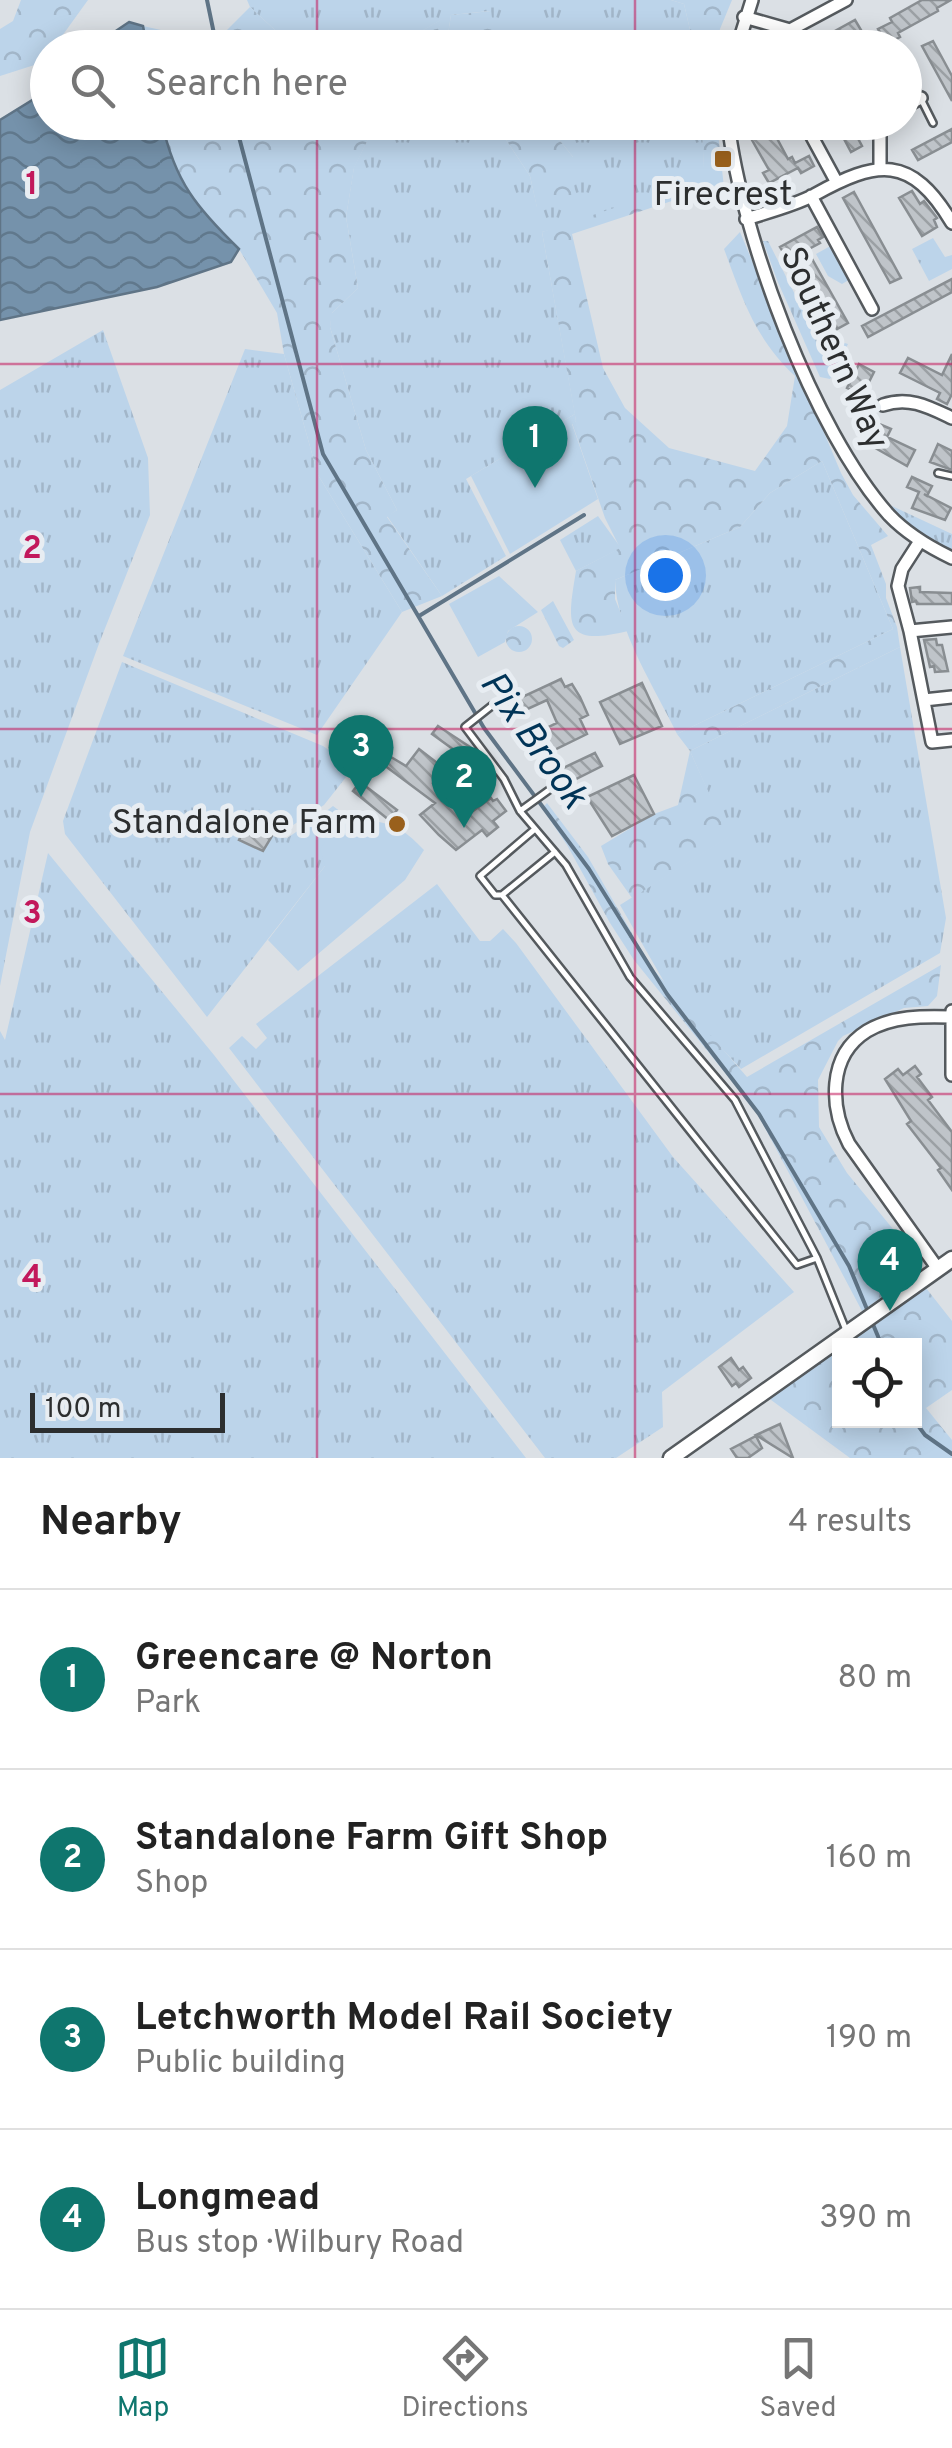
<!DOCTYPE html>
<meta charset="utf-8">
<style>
body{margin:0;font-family:Overpass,sans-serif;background:#f6f6f6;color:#222}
.controls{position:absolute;right:30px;bottom:30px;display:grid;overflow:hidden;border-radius:0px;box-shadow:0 5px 25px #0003}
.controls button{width:90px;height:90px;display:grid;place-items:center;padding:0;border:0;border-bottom:2px solid #e0e0e0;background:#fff;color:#222;font:50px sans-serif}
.scale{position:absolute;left:30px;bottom:25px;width:195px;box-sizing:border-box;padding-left:10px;border:5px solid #2c2e2f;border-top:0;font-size:28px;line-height:35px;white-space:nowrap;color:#2c2e2f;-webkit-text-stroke:8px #e8edf2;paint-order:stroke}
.you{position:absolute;left:665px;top:575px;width:35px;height:35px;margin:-25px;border:8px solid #fff;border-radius:50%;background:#1a73e8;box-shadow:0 0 0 15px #1a73e833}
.badge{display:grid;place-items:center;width:65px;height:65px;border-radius:50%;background:#0f766e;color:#fff;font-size:32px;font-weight:700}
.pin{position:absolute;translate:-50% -82px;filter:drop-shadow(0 2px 5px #0008)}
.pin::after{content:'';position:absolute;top:52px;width:35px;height:30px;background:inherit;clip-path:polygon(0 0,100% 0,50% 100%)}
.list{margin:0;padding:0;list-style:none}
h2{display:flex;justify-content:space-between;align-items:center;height:130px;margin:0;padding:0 40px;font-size:42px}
h2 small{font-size:32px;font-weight:400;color:#767676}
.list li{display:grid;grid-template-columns:65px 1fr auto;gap:30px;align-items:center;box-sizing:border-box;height:180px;padding:0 40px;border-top:2px solid #e0e0e0}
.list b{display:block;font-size:38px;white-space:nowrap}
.list p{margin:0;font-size:32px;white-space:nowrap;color:#767676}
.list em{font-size:32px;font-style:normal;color:#767676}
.icon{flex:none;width:55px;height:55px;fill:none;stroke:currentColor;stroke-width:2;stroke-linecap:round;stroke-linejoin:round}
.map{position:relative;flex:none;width:952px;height:1458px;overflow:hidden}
.search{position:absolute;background:#fff;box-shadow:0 5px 25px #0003;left:30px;right:30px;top:30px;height:110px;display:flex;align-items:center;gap:25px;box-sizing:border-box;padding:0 35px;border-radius:55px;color:#767676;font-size:38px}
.sheet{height:850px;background:#fff}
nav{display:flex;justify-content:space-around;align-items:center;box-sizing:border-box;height:140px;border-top:2px solid #e0e0e0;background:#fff;font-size:28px;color:#767676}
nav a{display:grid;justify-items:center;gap:5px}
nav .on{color:#0f766e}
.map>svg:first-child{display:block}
.grass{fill:url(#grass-tufts)}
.forest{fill:url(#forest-crowns)}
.green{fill:#bcd4ea}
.water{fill:url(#water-waves);stroke:#5f7486;stroke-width:2.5}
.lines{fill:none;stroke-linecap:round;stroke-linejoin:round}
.stream{stroke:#5f7486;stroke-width:4}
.building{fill:url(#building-back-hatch);stroke:#898e92;stroke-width:2.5}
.service-casing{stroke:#555a5e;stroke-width:10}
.minor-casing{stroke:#555a5e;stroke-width:16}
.tertiary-casing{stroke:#555a5e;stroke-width:19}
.service{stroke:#fff;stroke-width:5}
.minor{stroke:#fff;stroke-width:11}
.tertiary{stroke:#fff;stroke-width:14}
.grid{fill:none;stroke:#c2185b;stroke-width:2.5;stroke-opacity:0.55}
.poi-dot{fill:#99601c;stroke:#e8edf2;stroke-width:4}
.labels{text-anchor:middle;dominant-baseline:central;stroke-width:10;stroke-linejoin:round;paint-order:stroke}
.poi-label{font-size:35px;fill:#2c2e2f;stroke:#e8edf2}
.street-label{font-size:35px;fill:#2c2e2f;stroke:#e8edf2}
.water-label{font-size:38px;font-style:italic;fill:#003457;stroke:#e8edf2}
.grid-label{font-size:32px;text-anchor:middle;font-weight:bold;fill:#c2185b;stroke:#e8edf2;stroke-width:10;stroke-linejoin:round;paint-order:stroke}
</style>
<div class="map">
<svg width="952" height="1458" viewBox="0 0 952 1458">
<defs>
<pattern id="grass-tufts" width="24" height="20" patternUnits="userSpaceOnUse" patternTransform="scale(2.5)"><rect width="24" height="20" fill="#bcd4ea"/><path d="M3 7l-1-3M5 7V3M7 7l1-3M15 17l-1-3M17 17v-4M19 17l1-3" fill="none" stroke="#a2b6c9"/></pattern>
<pattern id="forest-crowns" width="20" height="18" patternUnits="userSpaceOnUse" patternTransform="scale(2.5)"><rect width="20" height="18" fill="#bcd4ea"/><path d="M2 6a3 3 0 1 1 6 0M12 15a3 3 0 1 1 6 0" fill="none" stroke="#a2b6c9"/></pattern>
<pattern id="water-waves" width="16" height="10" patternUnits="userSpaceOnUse" patternTransform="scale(2.5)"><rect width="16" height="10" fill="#7592ab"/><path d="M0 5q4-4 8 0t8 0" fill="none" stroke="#60788c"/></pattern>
<pattern id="building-back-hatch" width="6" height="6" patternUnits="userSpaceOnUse" patternTransform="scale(2.5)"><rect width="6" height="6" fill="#bfc4c9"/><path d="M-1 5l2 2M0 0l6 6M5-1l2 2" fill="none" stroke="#9ba0a4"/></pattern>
</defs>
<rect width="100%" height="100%" fill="#dbe0e5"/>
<path class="grass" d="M247 0H671L684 4 694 47H496L490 11 451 15 446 47H428L435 39 441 20 394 47H333L287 41 250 7Z
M376 123H495L530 176 537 207 573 157 546 123H702L705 190 542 232 575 414 466 479 506 556 442 596 387 516 397 510 366 450 330 327 331 314 358 288 346 217 354 167Z
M933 238 945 257 952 255V269L929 281 912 249Z
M763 241H768L815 334 848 344 830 379 820 377 777 280Z
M834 244 852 278 842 284 828 276 816 254Z
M103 330 148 458 150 515 100 641 30 832 0 986V390Z
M245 349 284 354 318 475 402 612 317 735 123 656Z
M822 461 893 629 677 734C656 690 616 629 615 580L740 527 770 493Z
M892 506 952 534V553L917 534 892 511Z
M598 516 621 548 576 571 560 540Z
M900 647 946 918 940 953 741 1069 671 994 620 905 728 837 690 751Z
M122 662 323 746 354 767 324 805 290 827 262 815 256 826 248 822 263 851 272 836 287 838 316 819 332 832 325 866 207 1017 65 834 63 821Z
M48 853 214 1055 526 1458H0V1031L5 1040Z
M437 884 480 941H490L503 929 516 943 673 1157 794 1292 662 1392 663 1427 616 1458H545L229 1048 242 1036 256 1049 267 1038 256 1024Z"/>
<path class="forest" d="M21 0H88L62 36 72 47 48 48 47 61 0 76V29L13 21Z
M671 0H732L720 29 717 47H694L684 4Z
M250 7 287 41 333 47H147L143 26 215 42Z
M491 11 496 47H446L451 15Z
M442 19 435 39 428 47H394Z
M162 123H376L354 168 346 217 358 288 332 313 330 327 366 450 397 510 387 517 442 596 402 612 318 475 284 354 277 313 239 249 196 207 168 150Z
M495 123H546L573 157 575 200 537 208 530 176Z
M702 123H717L724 188 705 190 572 234 603 368 625 408 669 448 755 471 787 426 795 376C754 337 743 300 724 249L740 232 841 473 853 495 888 536 871 545 886 584V598L897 627 900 647 690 751 729 837 632 898 608 864 601 846 654 814 678 805 690 751 677 734 893 629 822 461 770 493 740 527 615 580V599L628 631C563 647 567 625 576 571L620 548 605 518 572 423 576 421 542 232 704 178Z
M553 601 574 640 563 648 559 646 541 610Z
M506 639a13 13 0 1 1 26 0a13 13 0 1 1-26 0Z
M547 803 588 857 652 968 747 1077 941 965 937 996 928 1006 904 1008 843 1036 838 1041 818 1080 819 1127 847 1173 911 1251 906 1280 862 1311 756 1111 634 960 610 923 567 845 542 808Z
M926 1288 952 1321V1390L926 1408 952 1440V1458H850L767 1397 840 1346V1420H914V1346H840Z"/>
<path class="green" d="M575 414 576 421 572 424 598 499 510 554 471 476Z
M499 576 538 612 508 631 505 642 478 657 449 604Z
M333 806 365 830 372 821C396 824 407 832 424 850L405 880 298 971 268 940 325 866 320 849 332 832 316 819Z"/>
<path class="water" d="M129 22 143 26 147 47H92Z
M47 91 48 122 162 123C175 182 197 208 239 249L231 262 157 287 0 320V120Z"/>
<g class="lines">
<path class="stream" d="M207 0 217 48
M235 122 323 454 484 728 589 869 667 994 759 1114 849 1266 869 1314
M419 616 584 515
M872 1322 882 1346
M914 1420 925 1435 952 1454"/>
</g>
<path class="building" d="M922 0H951L937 8 938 11 898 33 900 37 887 44 878 29 892 22 890 18Z
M855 20 861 30 847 38 829 48H804Z
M933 41 952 76V101L922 46Z
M835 122H870L854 131 862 146 851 152Z
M772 129 788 159 792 157 795 163 809 156 814 166 801 173 798 168 769 183 763 173 769 170 752 140Z
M952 129V142L918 160 912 150Z
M912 191 920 204 924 201 937 218 934 220 937 227 922 236 899 198Z
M854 192 901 278 890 283 843 198Z
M817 227 823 237 818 240 820 243 807 250 848 323 837 329 794 257 788 260 780 247Z
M952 279V292L868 337 862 326Z
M952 354V394L947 404 937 399 940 393 900 373 908 358 942 375Z
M859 364 874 372 862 396 867 398 862 408 846 401 851 390 847 388Z
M872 421 891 429 887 437 915 450 907 466 863 441Z
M938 444 952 451V470L930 462Z
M912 477 932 486 927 496 924 494 951 508 945 520 912 508 919 492 907 487Z
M920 587V592L952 593V604H917L916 601 912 602 910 588Z
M936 639 937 645H942L948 671 935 672 934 666 930 667 924 640Z
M561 679 565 687 572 684 580 697 588 715 580 719 587 734 552 751 542 730 557 723 547 700 510 717 505 705Z
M642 683 662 726 620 744 600 702Z
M438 726 473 749 468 760 432 734Z
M419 749 445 769 433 783 469 814 491 798 493 801 497 799 506 811 493 821 498 827 487 836 482 830 456 850 439 835 420 815 435 803 384 765 391 757 406 766Z
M595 753 602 766 570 782 563 768Z
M634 775 654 814 612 836 587 797Z
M360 782 397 810 389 820 353 791Z
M248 822 272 836 263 851 239 840Z
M915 1066 921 1074 917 1077 932 1097 928 1100 952 1132V1190L938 1170 941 1168 907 1124 911 1121 885 1079 898 1069 903 1075Z
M731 1358 739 1370 743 1367 751 1378 739 1387 736 1383 732 1386 719 1367Z
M780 1424 793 1458 756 1435Z
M756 1436 762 1448 748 1458H737L731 1449Z"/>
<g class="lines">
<g class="service-casing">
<path id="service" d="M907 71 933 123
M938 473 952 476
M494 704 465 727 504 779 520 811 566 865 630 977 735 1100 817 1258 846 1330
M520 811 549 790
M535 829 480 876 495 895H502L555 852
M502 895 797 1265 817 1258"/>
</g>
<g class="minor-casing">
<path id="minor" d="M744 17 790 30 846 0
M737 48 752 0
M904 107 921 98
M728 122C741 235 813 430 889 515 907 534 929 547 952 558
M804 122 836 181
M880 168V133L886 122
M811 196 872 309
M746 219C768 212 793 206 814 195 877 160 911 154 952 223
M883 405C909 396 929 407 952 418
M920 541 902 569 898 586 910 631 932 742 952 740
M910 631 952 627
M924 700 952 697
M952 1011V1075
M938 1269 849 1144C830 1108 827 1056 867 1031 892 1016 923 1016 951 1017"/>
</g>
<g class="tertiary-casing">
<path id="tertiary" d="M671 1458 952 1259"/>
</g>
<use href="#service" class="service"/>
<use href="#minor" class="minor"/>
<use href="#tertiary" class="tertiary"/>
</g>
<path class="grid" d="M317 0V48M635 0V48M317 122V1458M635 122V1458M0 364H952M0 729H952M0 1094H952"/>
<g class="poi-dot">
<rect x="713" y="149" width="20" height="20" rx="5"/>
<circle cx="397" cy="824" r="10"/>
</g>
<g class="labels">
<g class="poi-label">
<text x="723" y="196">Firecrest</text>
<text x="377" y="824" text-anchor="end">Standalone Farm</text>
</g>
<g class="street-label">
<text transform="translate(833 349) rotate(66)">Southern Way</text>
</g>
<g class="water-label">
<text transform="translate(532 741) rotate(55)">Pix Brook</text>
</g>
</g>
<g class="grid-label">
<text x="32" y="194">1</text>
<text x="32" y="558">2</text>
<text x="32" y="923">3</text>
<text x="32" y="1287">4</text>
</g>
</svg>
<div class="controls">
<button><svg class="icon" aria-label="locate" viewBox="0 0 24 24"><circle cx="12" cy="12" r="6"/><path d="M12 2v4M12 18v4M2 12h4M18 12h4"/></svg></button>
</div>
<div class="scale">100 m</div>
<div class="you"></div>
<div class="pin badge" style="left:535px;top:488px">1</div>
<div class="pin badge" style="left:464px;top:828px">2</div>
<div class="pin badge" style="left:361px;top:797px">3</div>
<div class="pin badge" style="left:890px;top:1311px">4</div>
<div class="search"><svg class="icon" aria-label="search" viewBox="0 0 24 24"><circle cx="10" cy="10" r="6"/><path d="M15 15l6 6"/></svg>Search here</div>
</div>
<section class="sheet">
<h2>Nearby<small>4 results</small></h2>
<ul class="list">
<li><span class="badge">1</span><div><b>Greencare @ Norton</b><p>Park</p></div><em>80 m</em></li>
<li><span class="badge">2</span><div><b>Standalone Farm Gift Shop</b><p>Shop</p></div><em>160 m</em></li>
<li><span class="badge">3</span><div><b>Letchworth Model Rail Society</b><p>Public building</p></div><em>190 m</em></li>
<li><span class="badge">4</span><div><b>Longmead</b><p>Bus stop · Wilbury Road</p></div><em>390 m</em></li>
</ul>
</section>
<nav>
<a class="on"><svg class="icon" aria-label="map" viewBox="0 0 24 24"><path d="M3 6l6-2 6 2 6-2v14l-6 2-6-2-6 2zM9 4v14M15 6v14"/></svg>Map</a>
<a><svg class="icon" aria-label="directions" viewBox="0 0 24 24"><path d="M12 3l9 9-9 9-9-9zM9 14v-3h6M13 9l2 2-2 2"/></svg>Directions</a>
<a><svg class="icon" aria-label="saved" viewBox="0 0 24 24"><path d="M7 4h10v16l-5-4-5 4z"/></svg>Saved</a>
</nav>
